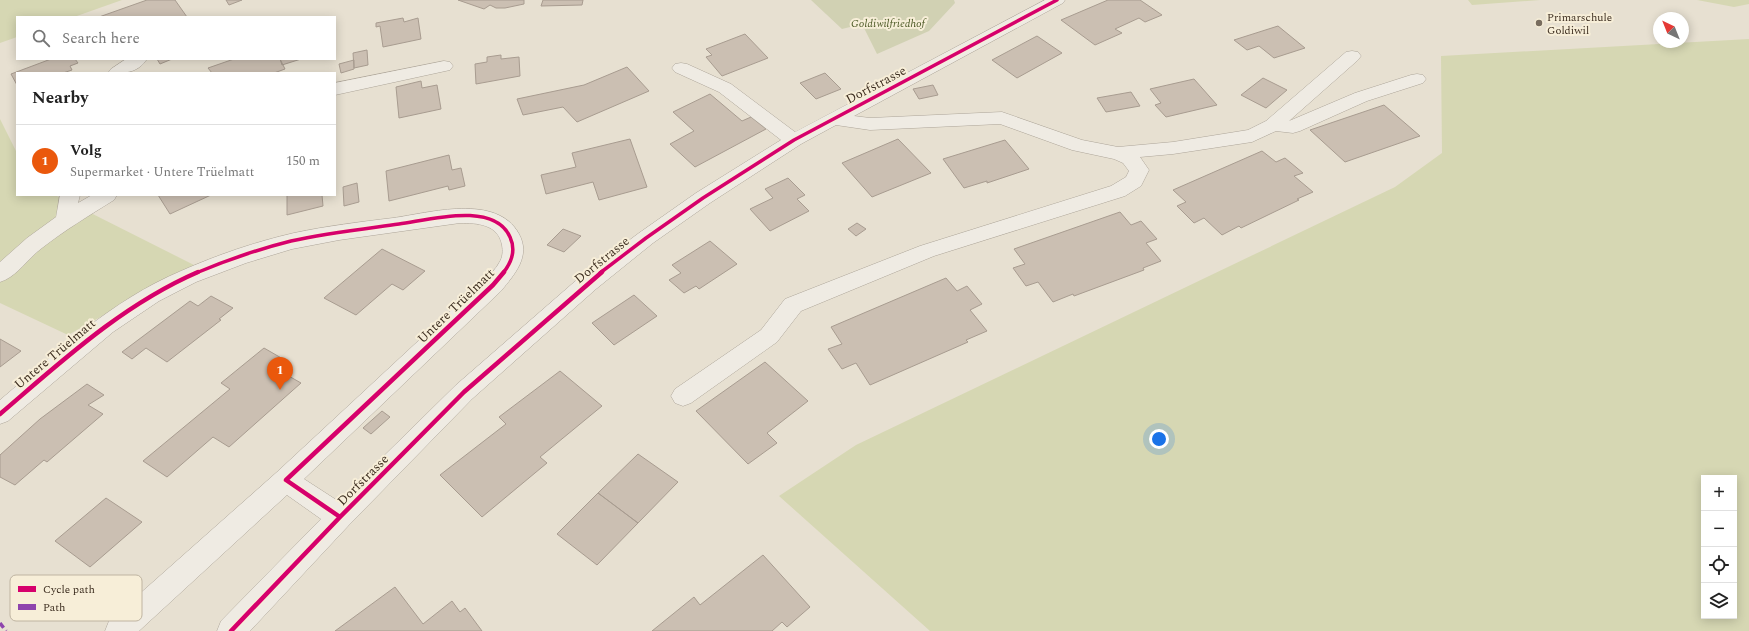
<!DOCTYPE html>
<meta charset="utf-8">
<style>
body{margin:0;font-family:Spectral,serif;background:#f2f2f2;color:#222}
.controls{position:absolute;right:12px;bottom:12px;display:grid;overflow:hidden;border-radius:0px;box-shadow:0 2px 10px #0003}
.controls button{width:36px;height:36px;display:grid;place-items:center;padding:0;border:0;border-bottom:1px solid #e0e0e0;background:#fff;color:#222;font:20px sans-serif}
.compass{position:absolute;left:1653px;top:12px;width:36px;height:36px;border-radius:50%;background:#fff;box-shadow:0 2px 10px #0003;rotate:317deg}
.you{position:absolute;left:1159px;top:439px;width:14px;height:14px;margin:-10px;border:3px solid #fff;border-radius:50%;background:#1a73e8;box-shadow:0 0 0 6px #1a73e833}
.badge{display:grid;place-items:center;width:26px;height:26px;border-radius:50%;background:#ea580c;color:#fff;font-size:13px;font-weight:700}
.pin{position:absolute;translate:-50% -33px;filter:drop-shadow(0 1px 2px #0008)}
.pin::after{content:'';position:absolute;top:21px;width:14px;height:12px;background:inherit;clip-path:polygon(0 0,100% 0,50% 100%)}
.list{margin:0;padding:0;list-style:none}
h2{display:flex;justify-content:space-between;align-items:center;height:52px;margin:0;padding:0 16px;font-size:17px}
h2 small{font-size:13px;font-weight:400;color:#767676}
.list li{display:grid;grid-template-columns:26px 1fr auto;gap:12px;align-items:center;box-sizing:border-box;height:72px;padding:0 16px;border-top:1px solid #e0e0e0}
.list b{display:block;font-size:15px;white-space:nowrap}
.list p{margin:0;font-size:13px;white-space:nowrap;color:#767676}
.list em{font-size:13px;font-style:normal;color:#767676}
.icon{flex:none;width:22px;height:22px;fill:none;stroke:currentColor;stroke-width:2;stroke-linecap:round;stroke-linejoin:round}
.map{position:relative;flex:none;width:1749px;height:631px;overflow:hidden}
.search{position:absolute;background:#fff;box-shadow:0 2px 10px #0003;left:16px;top:16px;width:320px;height:44px;display:flex;align-items:center;gap:10px;box-sizing:border-box;padding:0 14px;border-radius:0px;color:#767676;font-size:15px}
.panel{position:absolute;background:#fff;box-shadow:0 2px 10px #0003;left:16px;top:72px;width:320px;height:124px;border-radius:0px}
.map>svg:first-child{display:block}
.green{fill:#d6d7b3;fill-rule:evenodd}
.cemetery{fill:#d1d1b3}
.building{fill:#cbbfb2;stroke:#a89c90}
.lines{fill:none;stroke-linecap:round;stroke-linejoin:round}
.minor-casing{stroke:#ada599;stroke-width:1}
.minor{fill:#efebe3;fill-rule:evenodd}
.quiet{stroke:#8e44ad;stroke-width:3.5;stroke-dasharray:6 3.5;stroke-linecap:butt}
.cycleway-far1-casing{stroke:#f7eed8;stroke-width:5.5}
.cycleway-casing{stroke:#f7eed8;stroke-width:7}
.cycleway-far1{stroke:#d6006c;stroke-width:3.5}
.cycleway{stroke:#d6006c;stroke-width:4.5}
.poi-dot{fill:#786c5e;stroke:#f7eed8;stroke-width:1.5}
.labels{text-anchor:middle;dominant-baseline:central;stroke-width:4;stroke-linejoin:round;paint-order:stroke}
.far-poi-label{font-size:11px;fill:#3d2e20;stroke:#f7eed8;text-anchor:start}
.far-park-label{font-size:11px;font-style:italic;fill:#4d5a26;stroke:#f7eed8}
.street-label{font-size:13px;fill:#3d2e20;stroke:#f7eed8}
.key{fill:#f7eed8;stroke:#bfb4a1;stroke-width:1}
.key-label{font-size:11px;fill:#3d2e20}
</style>
<div class="map">
<svg width="1749" height="631" viewBox="0 0 1749 631">
<rect width="100%" height="100%" fill="#e7e0d1"/>
<path class="green" d="M0 0H122L74 17H17V37L0 43Z
M1468 0H1540L1472 5Z
M1697 0H1749V4L1734 7Z
M1749 39V631H930L779 496 856 445 1395 187 1442 153 1441 56ZM1704 478H1734V616H1704Z
M0 119 17 153V195H55L194 265 68 335 0 303Z"/>
<path class="cemetery" d="M811 0H954L955 3 929 31 877 54 862 24 842 29Z"/>
<path class="building" d="M147 0H175L187 17H99Z
M226 0H242L229 5Z
M458 0H524V4L505 8H496L490 5 484 9Z
M543 0H583L582 5 541 6Z
M1108 0H1140L1162 15 1145 22 1139 18 1115 29 1122 33 1095 45 1061 20Z
M403 18 404 22 418 18 421 39 383 47 380 26 376 27V23Z
M1278 26 1305 48 1274 58 1259 46 1247 50 1234 40Z
M745 34 768 58 722 76 706 57 712 55 706 49Z
M1037 36 1062 53 1017 78 992 60Z
M367 50 368 65 354 68 353 53Z
M501 55V59L519 57 520 76 476 84 475 64 487 62V57Z
M51 59H75L78 63 70 66 72 70 63 73H17V85L11 74Z
M157 59H172L160 64Z
M234 59H280L285 69 274 73H212L208 68Z
M280 59H301L282 65Z
M354 60V69L341 73 339 64Z
M627 67 649 91 577 122 563 107 523 115 517 99 584 85Z
M825 73 841 89 816 99 800 83Z
M1263 78 1287 90 1266 108 1241 95Z
M1194 79 1217 105 1166 117 1155 105 1161 103 1150 89Z
M421 81 422 88 437 85 441 109 399 118 396 87Z
M933 85 938 95 919 99 913 89Z
M1131 92 1140 106 1106 112 1097 98Z
M710 94 742 121 751 117 766 129 695 167 670 144 694 131 673 112Z
M1384 105 1420 136 1345 162 1310 130Z
M630 139 647 187 599 200 593 182 546 194 541 175 576 167 572 153Z
M898 139 931 173 872 197 842 163Z
M1005 140 1029 169 987 183V181L964 188 943 159Z
M1262 151 1276 162 1285 158 1303 173 1294 176 1313 192 1297 199 1299 200 1241 228 1239 226 1222 235 1204 218 1194 223 1177 206 1186 202 1173 190Z
M449 155 452 170 461 168 465 186 449 190 448 186 389 201 386 171Z
M788 178 805 195 797 199 809 211 770 231 750 209 773 198 765 189Z
M357 183 359 202 344 206 343 187Z
M158 195H211L170 214Z
M287 195H322L323 206 287 215Z
M1120 212 1131 225 1141 221 1157 239 1146 243 1161 261 1143 268 1144 270 1074 296 1073 294 1053 302 1038 282 1026 286 1013 268 1025 264 1014 249Z
M857 223 866 229 856 236 848 229Z
M563 229 581 236 564 252 547 245Z
M710 241 737 264 699 289 696 286 684 293 669 280 681 273 672 265Z
M382 249 425 271 403 290 392 284 356 315 324 298Z
M946 278 957 291 967 286 982 304 970 310 987 331 966 340 968 342 870 385 856 363 842 369 828 349 842 344 831 327Z
M634 295 657 316 614 345 592 323Z
M211 296 233 308 219 319 221 320 167 362 146 348 132 359 122 352 190 301 198 306Z
M0 339 21 351 0 367Z
M264 348 290 363 280 371 301 383 229 447 213 437 167 477 143 461 230 389 221 383Z
M765 362 808 401 767 433 777 443 748 464 696 411Z
M560 371 602 406 540 457 547 463 482 517 440 475 506 424 499 417Z
M87 384 104 395 88 405 103 414 47 462 44 460 15 485 0 477V455L40 419Z
M382 411 390 417 371 434 363 428Z
M638 454 678 482 638 523 598 493Z
M598 493 638 523 597 565 557 534Z
M106 498 142 522 90 567 55 541Z
M763 555 810 607 787 627 782 622 772 631H652L694 597 700 605Z
M395 587 423 624 452 601 460 612 465 608 482 631H335Z"/>
<g class="lines">
<g class="minor-casing">
<path id="minor" d="M1045 0H1065L1063 3 854 116 870 118 1002 112 1082 140 1118 147 1173 142 1248 130 1266 121 1346 52 1352 51 1358 52 1361 56 1358 60 1289 121 1355 93 1411 75 1417 74 1423 75 1426 79 1423 83 1367 101 1300 131 1293 133 1276 131 1252 142 1173 154 1140 157 1149 170 1141 186 1125 196 934 256 801 311 777 342 691 403 683 406 675 403 671 396 675 389 761 330 785 299 920 246 1111 186 1126 177 1129 171 1123 163 1114 159 1072 150 1000 124 870 130 836 125 801 144 710 203 653 243 596 289 472 399 349 525 250 631H217L221 621 321 519 287 495 139 631H105L109 621 277 472 485 279C490 274 496 269 499 263 503 257 503 251 502 245 498 224 477 223 460 223L339 240 292 249 246 263 196 282 159 301 113 332 8 421 0 424V400C57 352 112 300 181 271 217 255 255 242 294 233 327 226 360 222 393 218 429 213 497 193 519 234 531 256 515 274 501 291L304 479 338 501 456 385 580 277 639 233 696 193 781 140 719 92 675 72 672 68 675 64 681 63 687 64 731 84 795 132Z
M126 59H147C137 74 124 73 108 73L111 69Z
M444 61 450 62 453 66 450 70 335 95V83Z
M60 195H80L78 203 92 195H117L114 200C90 215 65 230 42 248 28 258 17 277 0 282V262L27 238 56 217Z"/>
</g>
<use href="#minor" class="minor"/>
<path class="quiet" d="M0 623 6 631"/>
<g class="cycleway-far1-casing">
<path id="cycleway-far1" d="M196 273C227 260 259 249 291 241 327 233 363 229 399 224 429 220 494 201 510 237 516 250 512 262 503 273
M600 273 646 238 703 198 794 140 1057 0"/>
</g>
<g class="cycleway-casing">
<path id="cycleway" d="M0 414C62 361 122 305 198 272
M340 517 286 480 493 285 504 272
M231 631 340 517 464 392 602 272"/>
</g>
<use href="#cycleway-far1" class="cycleway-far1"/>
<use href="#cycleway" class="cycleway"/>
</g>
<circle class="poi-dot" cx="1539" cy="23" r="4"/>
<g class="labels">
<g class="far-poi-label">
<text x="1547" y="17">Primarschule<tspan x="1547" dy="13">Goldiwil</tspan></text>
</g>
<g class="far-park-label">
<text x="888" y="23">Goldiwilfriedhof</text>
</g>
<g class="street-label">
<text transform="translate(876 85) rotate(-28)">Dorfstrasse</text>
<text transform="translate(602 260) rotate(-39)">Dorfstrasse</text>
<text transform="translate(456 306) rotate(-44)">Untere Trüelmatt</text>
<text transform="translate(55 354) rotate(-40)">Untere Trüelmatt</text>
<text transform="translate(363 480) rotate(-45)">Dorfstrasse</text>
</g>
</g>
<rect x="10" y="575" width="132" height="46" rx="6" class="key"/>
<rect x="18" y="586" width="18" height="6" fill="#d6006c"/>
<rect x="18" y="604" width="18" height="6" fill="#8e44ad"/>
<g class="key-label">
<text x="43" y="593">Cycle path</text>
<text x="43" y="611">Path</text>
</g>
</svg>
<div class="controls">
<button>+</button>
<button>−</button>
<button><svg class="icon" aria-label="locate" viewBox="0 0 24 24"><circle cx="12" cy="12" r="6"/><path d="M12 2v4M12 18v4M2 12h4M18 12h4"/></svg></button>
<button><svg class="icon" aria-label="layers" viewBox="0 0 24 24"><path d="M12 4l9 5-9 5-9-5zM3 14l9 5 9-5"/></svg></button>
</div>
<svg class="compass" viewBox="-18 -18 36 36"><path d="M0-13l5 13h-10z" fill="#e53935"/><path d="M0 13l5-13h-10z" fill="#767676"/></svg>
<div class="you"></div>
<div class="pin badge" style="left:280px;top:390px">1</div>
<div class="search"><svg class="icon" aria-label="search" viewBox="0 0 24 24"><circle cx="10" cy="10" r="6"/><path d="M15 15l6 6"/></svg>Search here</div>
<section class="panel">
<h2>Nearby<small></small></h2>
<ul class="list">
<li><span class="badge">1</span><div><b>Volg</b><p>Supermarket · Untere Trüelmatt</p></div><em>150 m</em></li>
</ul>
</section>
</div>
